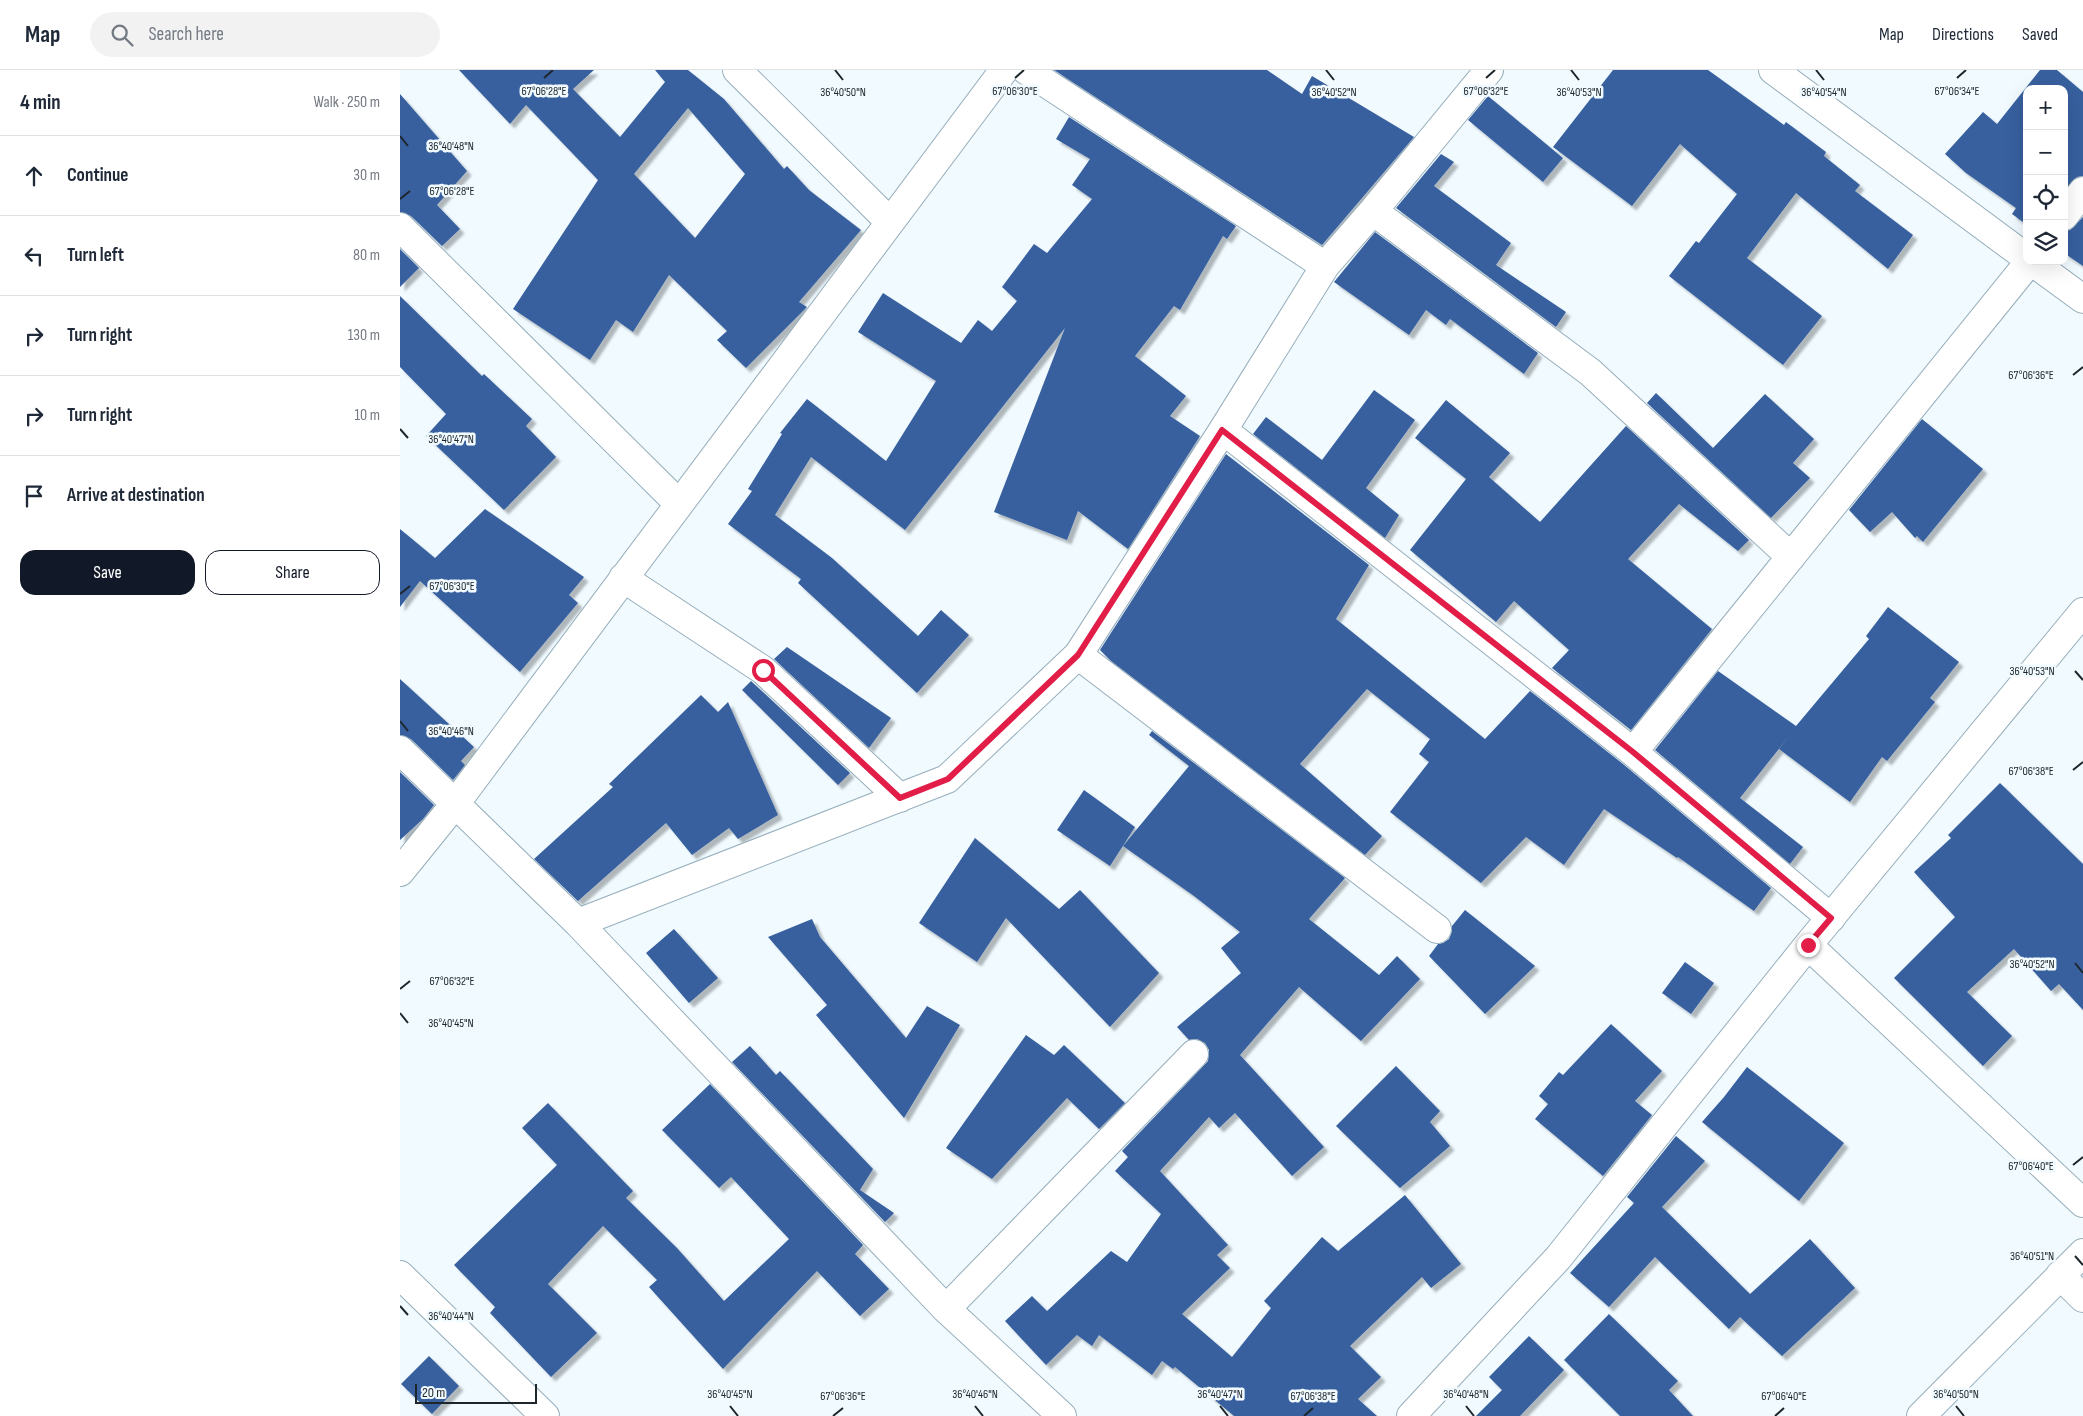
<!DOCTYPE html>
<meta charset="utf-8">
<style>
body{margin:0;font-family:"Sofia Sans Condensed",sans-serif;background:#f2f2f3;color:#1f2937}
.controls{position:absolute;right:15px;top:15px;display:grid;overflow:hidden;border-radius:10px;box-shadow:0 5px 20px #0002}
.controls button{width:45px;height:45px;display:grid;place-items:center;padding:0;border:0;border-bottom:1px solid #e0e1e3;background:#fff;color:#1f2937;font:25px sans-serif}
.scale{position:absolute;left:15px;bottom:12px;width:122px;box-sizing:border-box;padding-left:5px;border:2px solid #1d262b;border-top:0;font-size:14px;line-height:18px;white-space:nowrap;color:#1d262b;-webkit-text-stroke:4px #f0faff;paint-order:stroke}
.stop{position:absolute;width:15px;height:15px;margin:-11px;border:4px solid #e11d48;border-radius:50%;background:#fff}
.stop.end{background:#e11d48;border-color:#fff;box-shadow:0 1px 5px #0008}
.list{margin:0;padding:0;list-style:none}
h2{display:flex;justify-content:space-between;align-items:center;height:65px;margin:0;padding:0 20px;font-size:21px}
h2 small{font-size:16px;font-weight:400;color:#747a83}
.list li{display:grid;grid-template-columns:32px 1fr auto;gap:15px;align-items:center;box-sizing:border-box;height:80px;padding:0 20px;border-top:1px solid #e0e1e3}
.list b{display:block;font-size:19px;white-space:nowrap}
.list em{font-size:16px;font-style:normal;color:#747a83}
.actions{display:flex;gap:10px;padding:15px 20px}
.actions a{flex:1;padding:11px 0;border:1px solid #111827;border-radius:15px;text-align:center;font-size:18px;color:#111827}
.actions .main{background:#111827;color:#fff}
.icon{flex:none;width:28px;height:28px;fill:none;stroke:currentColor;stroke-width:2;stroke-linecap:round;stroke-linejoin:round}
.map{position:relative;flex:none;width:1683px;height:1346px;overflow:hidden}
header{display:flex;align-items:center;gap:30px;box-sizing:border-box;height:70px;padding:0 25px;background:#fff;border-bottom:1px solid #e0e1e3}
header strong{font-size:24px}
nav{display:flex;gap:28px;margin-inline-start:auto;font-size:18px}
.search{width:350px;height:45px;background:#f2f2f3;display:flex;align-items:center;gap:12px;box-sizing:border-box;padding:0 18px;border-radius:28px;color:#747a83;font-size:19px}
main{display:flex}
aside{flex:1;background:#fff}
.map>svg:first-child{display:block}
.building{fill:#38609f;fill-rule:evenodd;filter:url(#shadow)}
.lines{fill:none;stroke-linecap:round;stroke-linejoin:round}
.minor-casing{stroke:#96aebb;stroke-width:30}
.minor{stroke:#fff;stroke-width:28}
.route{stroke:#e11d48;stroke-width:6}
.ticks{fill:none;stroke:#1d262b;stroke-width:2}
.ticks-label{font-size:12px;text-anchor:middle;fill:#1d262b;stroke:#f0faff;stroke-width:5;stroke-linejoin:round;paint-order:stroke}
</style>
<header>
<strong>Map</strong>
<div class="search"><svg class="icon" aria-label="search" viewBox="0 0 24 24"><circle cx="10" cy="10" r="6"/><path d="M15 15l6 6"/></svg>Search here</div>
<nav><a>Map</a><a>Directions</a><a>Saved</a></nav>
</header>
<main>
<aside>
<h2>4 min<small>Walk · 250 m</small></h2>
<ul class="list">
<li><svg class="icon" aria-label="ahead" viewBox="0 0 24 24"><path d="M12 20V5M6 11l6-6 6 6"/></svg><div><b>Continue</b></div><em>30 m</em></li>
<li><svg class="icon" aria-label="left" viewBox="0 0 24 24"><path d="M17 20v-9H6M10 6l-5 5 5 5"/></svg><div><b>Turn left</b></div><em>80 m</em></li>
<li><svg class="icon" aria-label="right" viewBox="0 0 24 24"><path d="M7 20v-9h11M14 6l5 5-5 5"/></svg><div><b>Turn right</b></div><em>130 m</em></li>
<li><svg class="icon" aria-label="right" viewBox="0 0 24 24"><path d="M7 20v-9h11M14 6l5 5-5 5"/></svg><div><b>Turn right</b></div><em>10 m</em></li>
<li><svg class="icon" aria-label="arrive" viewBox="0 0 24 24"><path d="M6 21V4h12l-3 4 3 4H6"/></svg><div><b>Arrive at destination</b></div></li>
</ul>
<div class="actions"><a class="main">Save</a><a>Share</a></div>
</aside>
<div class="map">
<svg width="1683" height="1346" viewBox="0 0 1683 1346">
<defs>
<filter id="shadow"><feDropShadow dx="4.5" dy="4.5" stdDeviation="1" flood-color="#0004"/></filter>
</defs>
<rect width="100%" height="100%" fill="#f0faff"/>
<path class="building" d="M59 0H194L173 19 220 67 265 12 255 0H288L324 29 384 99 387 96 409 120 461 160 399 232 407 237 346 298 317 270 327 261 269 205 233 262 216 250 190 290 113 239 198 110 126 35 110 54ZM288 38 345 104 295 168 234 104Z
M654 0H867L902 24 912 6 1014 67 922 175Z
M1213 0H1308L1384 55 1386 52 1426 82 1424 86 1460 115 1455 121 1513 165 1488 199 1396 123 1347 188 1422 246 1383 295 1269 206 1296 171 1299 173 1337 124 1280 74 1232 136 1153 77Z
M1640 0H1657L1683 22V106L1677 107 1664 120V19H1627V155L1612 144 1616 138 1566 103 1545 84 1583 42 1597 54Z
M0 24 67 101 37 135 60 159 42 176 11 146 0 142Z
M1088 26 1163 88 1143 112 1068 50Z
M669 47 836 156 827 169 823 166 780 240 774 236 735 286 786 326 770 346 800 366 728 479 678 441 667 470 594 442 665 258 505 460 411 387 375 445 432 488 518 566 541 540 569 565 517 623 398 513 401 509 328 454 352 421 348 419 382 364 380 363 407 329 486 391 536 311 458 262 483 223 561 273 578 250 592 261 617 231 602 217 634 174 647 183 692 129 672 115 690 89 656 69Z
M1041 84 1054 92 1034 116 1111 173 1096 195 1166 242 1156 257 996 138Z
M1683 147V196L1664 183V161L1670 160Z
M975 162 1138 283 1124 304 1050 249 1046 255 1026 240 1009 265 934 212Z
M0 179 19 198 0 217Z
M0 226 82 306 84 304 132 349 126 356 156 387 104 440 26 366 46 344 0 297Z
M974 320 1015 350 966 418 999 445 985 468 853 364 866 347 922 390Z
M1256 323 1313 378 1365 324 1414 369 1393 393 1410 408 1371 448 1247 333Z
M1046 330 1110 383 1089 407 1140 452 1226 356 1349 470 1338 481 1279 434 1228 489 1312 559 1231 660 1152 598 1169 580 1114 531 1096 552 1010 480 1066 409 1015 368Z
M1522 349 1583 399 1523 472 1517 466 1515 468 1492 442 1470 462 1449 440Z
M826 384 969 495 936 549 1085 669 1130 621 1223 694 1371 818 1354 841 1278 787 1277 788 1204 739 1164 795 1126 767 1081 813 990 742 1029 692 1019 684 1030 669 967 619 900 694 982 766 965 785 711 591 700 580Z
M85 439 184 507 169 525 178 533 120 602 20 511 0 537V459L35 488Z
M1488 537 1559 592 1530 628 1535 632 1487 691 1482 687 1450 732 1379 679 1389 666 1340 728 1403 777 1390 794 1255 680 1318 601 1396 656 1469 569 1466 566Z
M387 577 491 648 469 678 374 589Z
M0 609 74 677 61 691 65 695 53 710 11 669 0 665Z
M351 611 450 703 438 715 342 620Z
M301 625 318 642 328 632 378 745 338 769 329 758 292 785 266 753 178 831 134 789 213 717 209 714Z
M752 661 945 808 909 849 979 905 997 886 1020 909 961 971 899 917 840 985 924 1077 892 1106 835 1043 819 1058 809 1047 760 1101 828 1175 817 1185 830 1198 782 1244 832 1287 871 1238 864 1231 922 1167 938 1181 1005 1125 1061 1194 1031 1218 1022 1207 950 1276 981 1307 958 1329 977 1346H834L775 1297 773 1299 762 1291 752 1305 699 1265 692 1276 677 1265 646 1295 605 1251 632 1226 647 1241 711 1181 727 1192 761 1144 715 1101 728 1087 722 1081 808 991 809 980 805 973 797 969 789 970 777 957 841 903 821 878 840 862 794 826 723 776 789 696 749 665Z
M0 702 34 735 23 749 0 770Z
M1600 713 1683 794V940L1659 914 1651 921 1614 879 1567 922 1612 966 1583 996 1494 908 1555 847 1514 802 1551 768 1548 765Z
M684 720 735 757 710 796 657 760Z
M575 768 659 839 680 820 759 903 710 957 606 848 577 892 519 853Z
M1065 840 1135 896 1085 944 1029 886 1038 874 1043 873 1049 869 1052 861V856Z
M412 849 420 867 506 968 527 936 560 955 504 1048 416 945 427 935 368 867Z
M274 859 318 908 289 933 246 883Z
M1285 892 1314 913 1291 944 1262 923Z
M1211 954 1262 1001 1235 1031 1252 1045 1203 1106 1135 1049 1148 1034 1139 1026 1159 1002 1163 1005Z
M626 965 654 985 664 975 725 1033 699 1059 667 1028 592 1109 546 1078Z
M350 976 376 1005 380 1001 473 1099 460 1120 494 1143 485 1152 332 992Z
M996 996 1040 1041 1030 1052 1050 1076 1000 1118 936 1056Z
M1347 997 1444 1073 1399 1131 1302 1052 1324 1027Z
M310 1014 463 1175 455 1184 489 1219 460 1246 417 1201 323 1299 249 1217 257 1210 203 1156 148 1214 197 1263 151 1307 90 1243 95 1237 54 1195 157 1095 122 1058 148 1033 233 1121 226 1128 277 1178 324 1231 389 1169 331 1107 319 1118 262 1060Z
M1276 1066 1305 1091 1262 1137 1350 1224 1410 1169 1455 1218 1382 1286 1340 1247 1329 1259 1255 1187 1209 1237 1170 1203 1234 1133 1227 1127Z
M1209 1244 1278 1311 1269 1320 1293 1346H1220L1164 1290Z
M1129 1266 1164 1300 1120 1346H1076L1102 1320 1089 1307Z
M29 1286 59 1316 32 1344 1 1314Z"/>
<g class="lines">
<g class="minor-casing">
<path id="minor" d="M337 0 490 152
M626 0 925 196
M1373 0 1627 188
M973 141 1190 302 1391 487
M1664 146 1683 121
M0 157 279 434
M1631 191 1683 229
M823 360 1233 682 1630 191
M223 508 363 600 500 728
M678 585 1037 859
M0 680 178 853 546 1239 662 1346
M1233 682 1431 848
M0 802 55 734 604 0
M178 853 547 709 678 585 823 360 925 196 973 141 1089 0
M1408 875 1683 1133
M0 1205 145 1346
M1660 1205 1683 1228
M546 1239 794 984
M1011 1346 1158 1188 1408 875 1683 542
M1521 1346 1683 1183"/>
</g>
<use href="#minor" class="minor"/>
</g>
<g class="lines">
<path class="route" d="M363 600 500 728 548 709 678 585 822 360 1233 682 1431 848 1408 875"/>
</g>
<path class="ticks" d="M435 0 443 10M926 0 934 10M1171 0 1179 10M1416 0 1424 10M144 8 153 0M615 8 624 0M1086 8 1095 0M1557 8 1566 0M0 66 8 76M0 129 10 121M1673 305 1683 297M0 359 8 368M0 524 10 516M1675 601 1683 610M0 651 8 661M1673 700 1683 692M1675 893 1683 903M0 919 10 911M0 943 8 953M1673 1095 1683 1087M1675 1186 1683 1195M0 1236 8 1245M330 1336 338 1346M575 1336 583 1346M820 1336 828 1346M1066 1336 1074 1346M1556 1336 1564 1346M433 1346 443 1338M904 1346 913 1338M1375 1346 1384 1338"/>
<g class="ticks-label">
<text x="144" y="25">67°06'28"E</text>
<text x="615" y="25">67°06'30"E</text>
<text x="1557" y="25">67°06'34"E</text>
<text x="1086" y="25">67°06'32"E</text>
<text x="443" y="26">36°40'50"N</text>
<text x="934" y="26">36°40'52"N</text>
<text x="1179" y="26">36°40'53"N</text>
<text x="1424" y="26">36°40'54"N</text>
<text x="51" y="80">36°40'48"N</text>
<text x="52" y="125">67°06'28"E</text>
<text x="1631" y="309">67°06'36"E</text>
<text x="51" y="373">36°40'47"N</text>
<text x="52" y="520">67°06'30"E</text>
<text x="1632" y="605">36°40'53"N</text>
<text x="51" y="665">36°40'46"N</text>
<text x="1631" y="705">67°06'38"E</text>
<text x="1632" y="898">36°40'52"N</text>
<text x="52" y="915">67°06'32"E</text>
<text x="51" y="957">36°40'45"N</text>
<text x="1631" y="1100">67°06'40"E</text>
<text x="1632" y="1190">36°40'51"N</text>
<text x="51" y="1250">36°40'44"N</text>
<text x="330" y="1328">36°40'45"N</text>
<text x="575" y="1328">36°40'46"N</text>
<text x="820" y="1328">36°40'47"N</text>
<text x="1066" y="1328">36°40'48"N</text>
<text x="1556" y="1328">36°40'50"N</text>
<text x="443" y="1330">67°06'36"E</text>
<text x="913" y="1330">67°06'38"E</text>
<text x="1384" y="1330">67°06'40"E</text>
</g>
</svg>
<div class="controls">
<button>+</button>
<button>−</button>
<button><svg class="icon" aria-label="locate" viewBox="0 0 24 24"><circle cx="12" cy="12" r="6"/><path d="M12 2v4M12 18v4M2 12h4M18 12h4"/></svg></button>
<button><svg class="icon" aria-label="layers" viewBox="0 0 24 24"><path d="M12 4l9 5-9 5-9-5zM3 14l9 5 9-5"/></svg></button>
</div>
<div class="scale">20 m</div>
<div class="stop" style="left:363px;top:600px"></div>
<div class="stop end" style="left:1408px;top:875px"></div>
</div>
</main>
